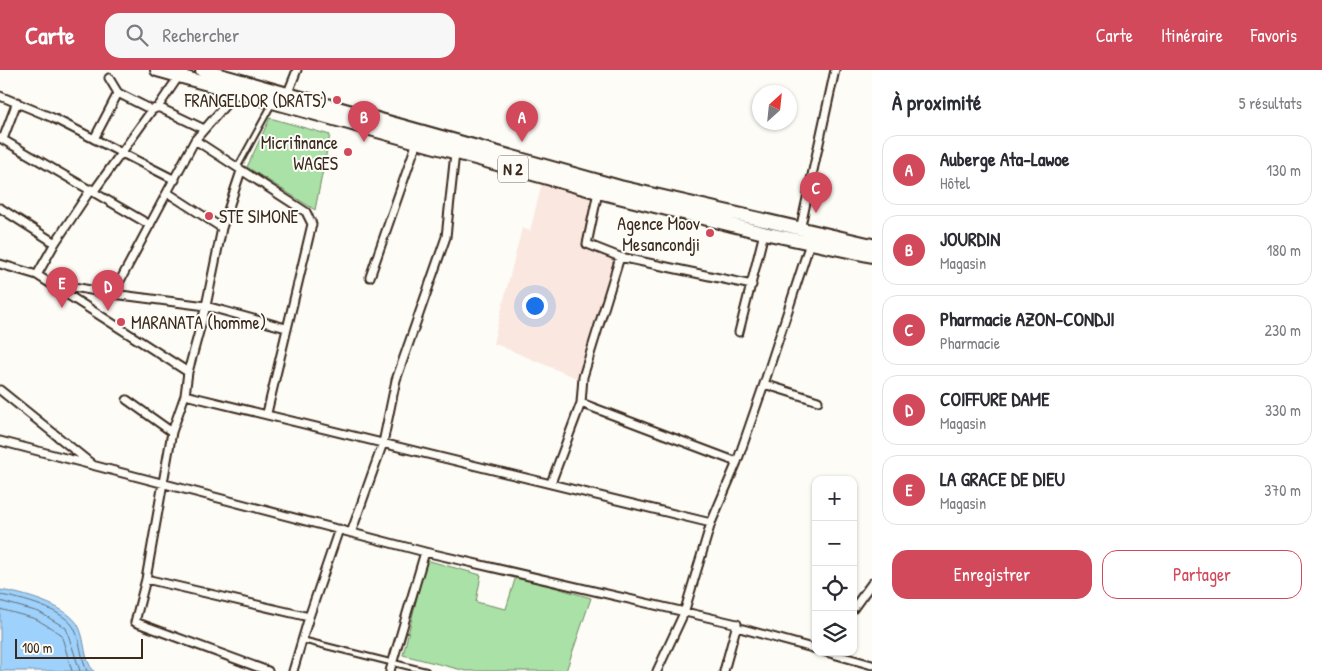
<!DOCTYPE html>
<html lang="fr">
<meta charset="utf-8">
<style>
body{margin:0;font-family:"Patrick Hand",sans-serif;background:#f7f7f7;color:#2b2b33}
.controls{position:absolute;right:15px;bottom:15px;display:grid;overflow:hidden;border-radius:10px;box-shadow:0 1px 4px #0004}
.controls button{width:45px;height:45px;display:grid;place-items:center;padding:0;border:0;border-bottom:1px solid #e1e1e2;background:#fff;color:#2b2b33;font:25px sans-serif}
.compass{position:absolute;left:752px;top:15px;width:45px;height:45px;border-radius:50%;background:#fff;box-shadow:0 1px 4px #0004;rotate:27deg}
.scale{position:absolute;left:15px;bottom:12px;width:128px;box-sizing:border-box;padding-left:5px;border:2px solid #3b2a1e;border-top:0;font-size:14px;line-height:18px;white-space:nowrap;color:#3b2a1e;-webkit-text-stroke:4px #fdfcf7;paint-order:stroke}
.you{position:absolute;left:534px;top:235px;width:18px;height:18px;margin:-12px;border:4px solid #fff;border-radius:50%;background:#1a73e8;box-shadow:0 0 0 8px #1a73e833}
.badge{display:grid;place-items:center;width:32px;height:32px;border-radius:50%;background:#d1495b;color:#fff;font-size:16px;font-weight:700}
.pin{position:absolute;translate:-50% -41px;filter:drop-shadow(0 1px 2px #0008)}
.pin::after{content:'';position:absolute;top:26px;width:18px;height:15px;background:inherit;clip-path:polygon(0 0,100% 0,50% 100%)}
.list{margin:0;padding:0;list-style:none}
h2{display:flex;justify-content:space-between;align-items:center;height:65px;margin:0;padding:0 20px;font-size:21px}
h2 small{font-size:16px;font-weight:400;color:#7c7c81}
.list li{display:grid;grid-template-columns:32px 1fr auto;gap:15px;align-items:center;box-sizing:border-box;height:70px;margin:0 10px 10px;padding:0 10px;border:1px solid #e1e1e2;border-radius:15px}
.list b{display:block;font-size:19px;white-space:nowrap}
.list p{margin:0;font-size:16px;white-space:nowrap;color:#7c7c81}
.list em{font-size:16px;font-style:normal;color:#7c7c81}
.actions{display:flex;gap:10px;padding:15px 20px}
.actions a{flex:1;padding:11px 0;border:1px solid #d1495b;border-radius:15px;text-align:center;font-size:18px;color:#d1495b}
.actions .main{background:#d1495b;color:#fff}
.icon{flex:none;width:28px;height:28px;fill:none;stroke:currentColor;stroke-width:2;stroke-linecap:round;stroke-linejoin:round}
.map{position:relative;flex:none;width:872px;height:601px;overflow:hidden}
header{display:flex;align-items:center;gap:30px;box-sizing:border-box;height:70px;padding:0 25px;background:#d1495b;color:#fff}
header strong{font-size:24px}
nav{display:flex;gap:28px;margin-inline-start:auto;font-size:18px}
.search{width:350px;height:45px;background:#f7f7f7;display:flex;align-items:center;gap:12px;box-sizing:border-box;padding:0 18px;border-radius:15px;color:#7c7c81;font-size:19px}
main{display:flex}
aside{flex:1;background:#fff}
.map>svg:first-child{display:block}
.built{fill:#fae8e0}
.green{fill:#a9e1a6;stroke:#728662}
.water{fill:#9ed1fb;stroke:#768ea3}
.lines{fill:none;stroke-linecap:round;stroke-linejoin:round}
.shore{stroke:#636d76;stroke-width:1}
.service-casing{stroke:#3b2a1e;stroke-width:8}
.minor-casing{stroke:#3b2a1e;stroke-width:11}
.trunk-casing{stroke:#3b2a1e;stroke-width:16}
.service{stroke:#fdfcf7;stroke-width:4}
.minor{stroke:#fdfcf7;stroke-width:7}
.trunk{stroke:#fdfcf7;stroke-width:12}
.poi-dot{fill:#d1495b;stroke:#fdfcf7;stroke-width:2}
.labels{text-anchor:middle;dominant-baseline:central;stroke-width:4;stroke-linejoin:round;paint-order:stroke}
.shield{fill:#fdfcf7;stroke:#75695f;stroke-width:1}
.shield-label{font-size:16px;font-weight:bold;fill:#3b2a1e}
.poi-label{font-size:18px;fill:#3b2a1e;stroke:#fdfcf7;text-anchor:end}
</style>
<header>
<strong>Carte</strong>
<div class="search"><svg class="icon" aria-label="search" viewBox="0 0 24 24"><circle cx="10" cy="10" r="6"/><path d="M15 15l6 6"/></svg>Rechercher</div>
<nav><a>Carte</a><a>Itinéraire</a><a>Favoris</a></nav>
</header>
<main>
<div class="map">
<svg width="872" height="601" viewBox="0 0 872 601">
<rect width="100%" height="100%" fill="#fdfcf7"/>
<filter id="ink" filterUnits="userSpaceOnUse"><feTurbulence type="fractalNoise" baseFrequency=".02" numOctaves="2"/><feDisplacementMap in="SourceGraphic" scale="10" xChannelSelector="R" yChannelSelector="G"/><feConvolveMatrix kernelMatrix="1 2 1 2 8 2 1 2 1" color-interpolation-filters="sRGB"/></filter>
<g filter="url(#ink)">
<path class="built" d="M542 113 593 128 587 176 616 191 581 310 493 273 522 158 530 161Z"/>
<path class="green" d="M270 48 330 65 315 140 247 97Z
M426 490 481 505 476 532 506 539 516 506 591 528 566 601H466L403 585Z"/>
<path class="water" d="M0 520C21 523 70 536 79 557 86 571 83 590 94 601H0Z"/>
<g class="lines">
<path class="shore" d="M0 525C20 528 67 540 75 560 81 574 81 588 87 601
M0 531 39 542 66 558 80 601
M0 539 36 549 61 564 72 601"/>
<g class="service-casing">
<path id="service" d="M237 98 272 34
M302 570 426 601"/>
</g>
<g class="minor-casing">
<path id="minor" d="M109 8 118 23 152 40
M287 25 297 0
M0 26 53 48 175 110
M158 37 204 59
M0 68 150 155
M3 69 17 32
M94 69 118 23
M195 70 306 142 312 154 267 343
M241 101 222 158 206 236 188 302 185 325 172 362 146 509 135 552 268 601
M94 121 152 40 158 37 179 6
M598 122 587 174 620 187 752 215
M168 123 222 158
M0 138 55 173
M800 160 835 0
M0 194 37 205 188 302
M37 205 55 173 91 119
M370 207 417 72
M51 213 113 224 206 236 286 258
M113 224 195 70 236 23
M739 262 764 163
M764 314 818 331
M0 320 93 395
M185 325 711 453
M127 330 172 362
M581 333 737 392
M0 371 425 482 737 554 724 601
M551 413 581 333 583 307 620 187
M351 463 383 373 396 310 446 167 455 83
M146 509 309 547
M853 539 872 513
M736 557 816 579
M826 582 872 595
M293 601 309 547 339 459
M390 601 425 482
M657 601 684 543 711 453 737 392 764 314 810 173"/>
</g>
<g class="trunk-casing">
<path id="trunk" d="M157 0 598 122 764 163 872 186
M202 0 620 117 872 175"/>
</g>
<use href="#service" class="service"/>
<use href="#minor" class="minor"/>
<use href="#trunk" class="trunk"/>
</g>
</g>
<g class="poi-dot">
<circle cx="337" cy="30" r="5"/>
<circle cx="348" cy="82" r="5"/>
<circle cx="209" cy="146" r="5"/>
<circle cx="710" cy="163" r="5"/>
<circle cx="121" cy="252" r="5"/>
</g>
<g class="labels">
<rect class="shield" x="498" y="85.5" width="30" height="27" rx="4"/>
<g class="shield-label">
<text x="513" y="99">N 2</text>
</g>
<g class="poi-label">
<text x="327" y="30">FRANGELDOR (DRATS)</text>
<text x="338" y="72">Micrifinance<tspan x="338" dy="21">WAGES</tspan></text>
<text x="219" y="146" text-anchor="start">STE SIMONE</text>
<text x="700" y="153">Agence Moov<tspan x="700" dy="21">Mesancondji</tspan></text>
<text x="131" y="252" text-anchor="start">MARANATA (homme)</text>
</g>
</g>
</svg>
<div class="controls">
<button>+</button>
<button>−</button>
<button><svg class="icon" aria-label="locate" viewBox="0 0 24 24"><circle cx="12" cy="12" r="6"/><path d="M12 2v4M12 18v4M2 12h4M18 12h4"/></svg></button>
<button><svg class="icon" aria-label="layers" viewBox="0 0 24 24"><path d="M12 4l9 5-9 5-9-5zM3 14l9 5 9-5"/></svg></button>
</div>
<svg class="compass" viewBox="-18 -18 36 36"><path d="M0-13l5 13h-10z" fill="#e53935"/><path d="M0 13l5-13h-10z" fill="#7c7c81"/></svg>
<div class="scale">100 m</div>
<div class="you"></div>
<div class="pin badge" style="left:522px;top:72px">A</div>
<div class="pin badge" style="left:364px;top:72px">B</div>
<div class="pin badge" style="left:816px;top:143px">C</div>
<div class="pin badge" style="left:108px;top:241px">D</div>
<div class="pin badge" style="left:62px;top:238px">E</div>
</div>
<aside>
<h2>À proximité<small>5 résultats</small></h2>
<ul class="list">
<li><span class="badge">A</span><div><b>Auberge Ata-Lawoe</b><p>Hôtel</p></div><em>130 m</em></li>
<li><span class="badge">B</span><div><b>JOURDIN</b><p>Magasin</p></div><em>180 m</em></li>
<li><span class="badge">C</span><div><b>Pharmacie AZON-CONDJI</b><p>Pharmacie</p></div><em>230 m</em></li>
<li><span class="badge">D</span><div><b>COIFFURE DAME</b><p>Magasin</p></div><em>330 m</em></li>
<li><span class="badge">E</span><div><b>LA GRACE DE DIEU</b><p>Magasin</p></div><em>370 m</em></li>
</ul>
<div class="actions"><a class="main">Enregistrer</a><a>Partager</a></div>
</aside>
</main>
